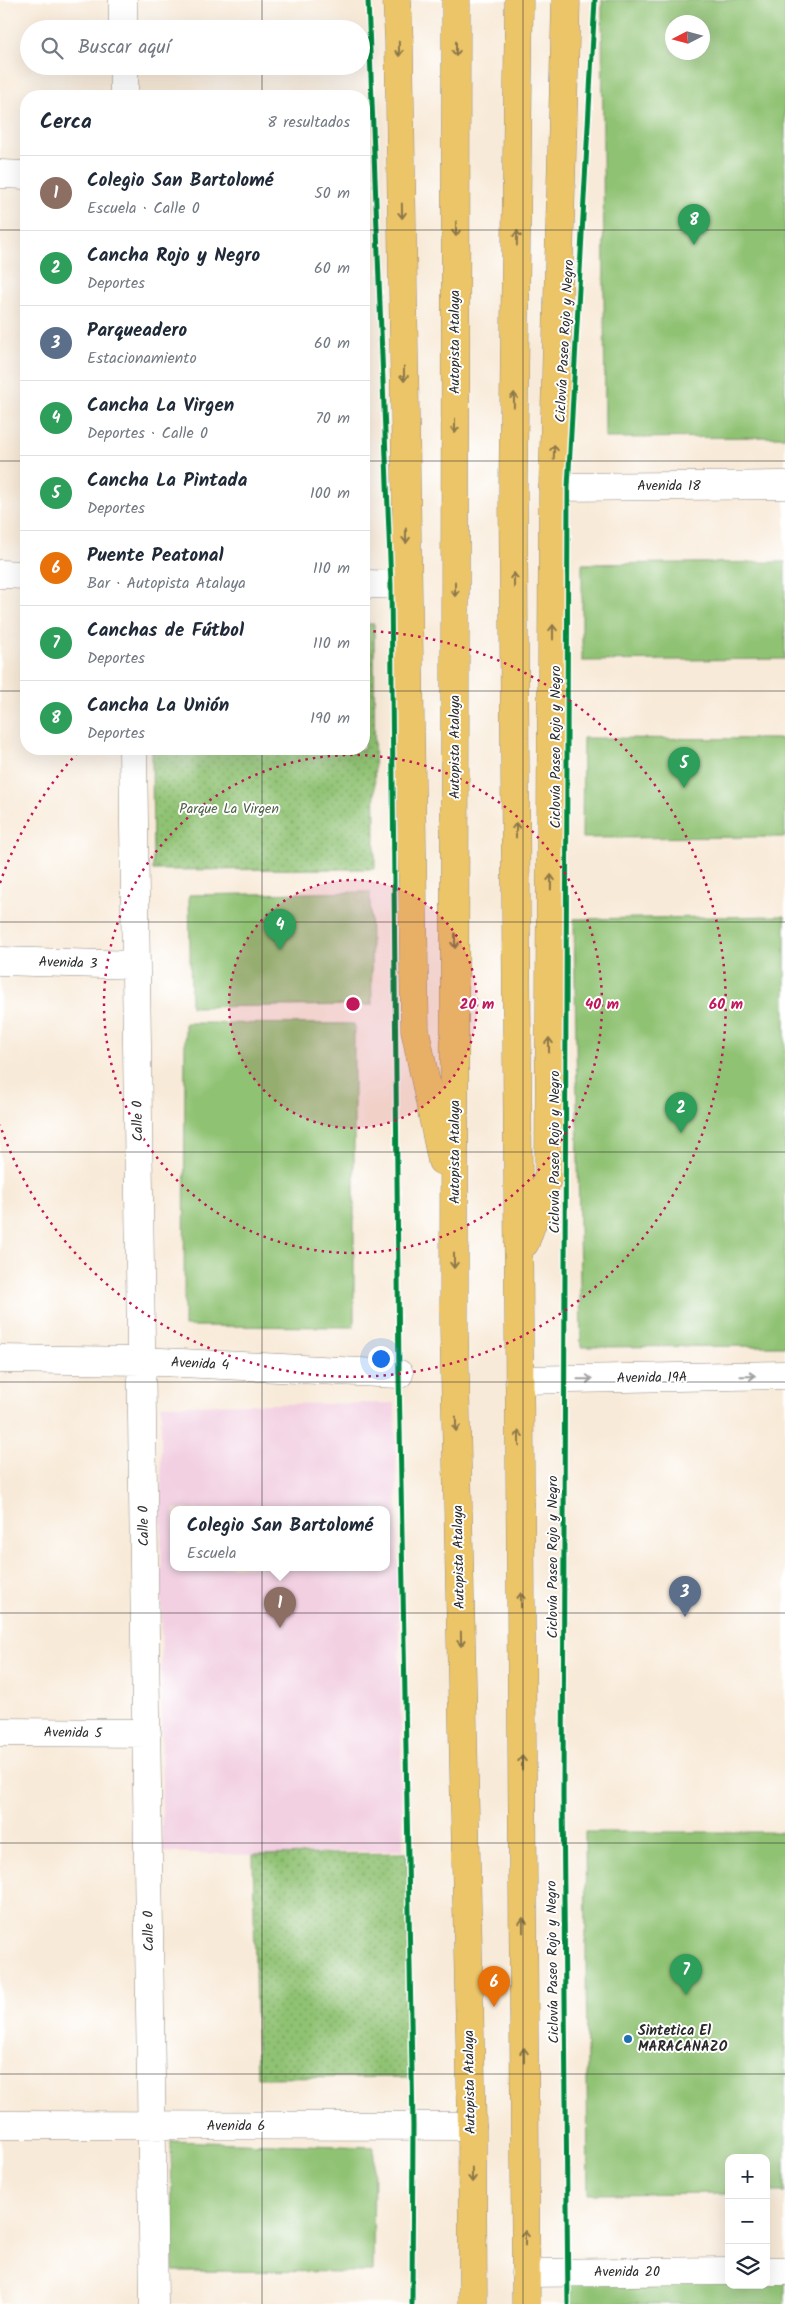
<!DOCTYPE html>
<html lang="es">
<meta charset="utf-8">
<style>
body{margin:0;font-family:Kalam,sans-serif;background:#f6f6f7;color:#1f2937}
.controls{position:absolute;right:15px;bottom:15px;display:grid;overflow:hidden;border-radius:10px;box-shadow:0 5px 20px #0002}
.controls button{width:45px;height:45px;display:grid;place-items:center;padding:0;border:0;border-bottom:1px solid #e0e1e3;background:#fff;color:#1f2937;font:25px sans-serif}
.compass{position:absolute;left:665px;top:15px;width:45px;height:45px;border-radius:50%;background:#fff;box-shadow:0 5px 20px #0002;rotate:264deg}
.you{position:absolute;left:380px;top:1358px;width:18px;height:18px;margin:-12px;border:4px solid #fff;border-radius:50%;background:#1a73e8;box-shadow:0 0 0 8px #1a73e833}
.badge{display:grid;place-items:center;width:32px;height:32px;border-radius:50%;background:#d93025;color:#fff;font-size:16px;font-weight:700}
.pin{position:absolute;translate:-50% -41px;filter:drop-shadow(0 1px 2px #0008)}
.pin::after{content:'';position:absolute;top:26px;width:18px;height:15px;background:inherit;clip-path:polygon(0 0,100% 0,50% 100%)}
.popup{position:absolute;left:170px;top:1506px;width:220px;height:65px;box-sizing:border-box;display:grid;place-content:center;border-radius:10px;background:#fff;filter:drop-shadow(0 1px 4px #0005);font-size:16px;white-space:nowrap;color:#747a83}
.popup b{font-size:19px;color:#1f2937}
.popup::after{content:'';position:absolute;left:50%;top:100%;margin-left:-10px;border:10px solid transparent;border-top-color:#fff}
.list{margin:0;padding:0;list-style:none}
h2{display:flex;justify-content:space-between;align-items:center;height:65px;margin:0;padding:0 20px;font-size:21px}
h2 small{font-size:16px;font-weight:400;color:#747a83}
.list li{display:grid;grid-template-columns:32px 1fr auto;gap:15px;align-items:center;box-sizing:border-box;height:75px;padding:0 20px;border-top:1px solid #e0e1e3}
.list b{display:block;font-size:19px;white-space:nowrap}
.list p{margin:0;font-size:16px;white-space:nowrap;color:#747a83}
.list em{font-size:16px;font-style:normal;color:#747a83}
.icon{flex:none;width:28px;height:28px;fill:none;stroke:currentColor;stroke-width:2;stroke-linecap:round;stroke-linejoin:round}
.map{position:relative;flex:none;width:785px;height:2304px;overflow:hidden}
.search{position:absolute;background:#fff;box-shadow:0 5px 20px #0002;left:20px;top:20px;width:350px;height:55px;display:flex;align-items:center;gap:12px;box-sizing:border-box;padding:0 18px;border-radius:28px;color:#747a83;font-size:19px}
.panel{position:absolute;background:#fff;box-shadow:0 5px 20px #0002;left:20px;top:90px;width:350px;height:665px;border-radius:20px}
.map>svg:first-child{display:block}
.built{fill:#f2cfe1;fill-rule:evenodd}
.park{fill:url(#park-dots);stroke:#5e764f}
.pitch{fill:#90c273;stroke:#5e764f;fill-rule:evenodd}
.lines{fill:none;stroke-linecap:round;stroke-linejoin:round}
.minor-casing{stroke:#928a82;stroke-width:29}
.major-casing{stroke:#928a82;stroke-width:29}
.minor{stroke:#fff;stroke-width:28}
.major{stroke:#edc569;stroke-width:28}
.cycleway-casing{stroke:#fff;stroke-width:8}
.cycleway{stroke:#00873e;stroke-width:5}
.oneway{stroke:#8c784a}
.oneway2{stroke:#a0a0a0}
.grid{fill:none;stroke:#2b2b2b;stroke-width:1;stroke-opacity:0.55}
.ring{fill:none;stroke:#c2185b;stroke-width:2.5;stroke-dasharray:2.5 5}
.poi-dot{fill:#1f6fb2;stroke:#fff;stroke-width:2}
.labels{text-anchor:middle;dominant-baseline:central;stroke-width:4;stroke-linejoin:round;paint-order:stroke}
.street-label{font-size:14px;fill:#2b2b2b;stroke:#fff}
.park-label{font-size:14px;fill:#4e6044;stroke:#fff}
.poi-label{font-size:14px;font-weight:bold;fill:#2b2b2b;stroke:#fff;text-anchor:start}
.centre{fill:#c2185b;stroke:#fff;stroke-width:2.5}
.ring-label{font-size:15px;text-anchor:middle;font-weight:bold;fill:#c2185b;stroke:#fff;stroke-width:4;stroke-linejoin:round;paint-order:stroke}
</style>
<div class="map">
<svg width="785" height="2304" viewBox="0 0 785 2304">
<defs>
<pattern id="park-dots" width="8" height="8" patternUnits="userSpaceOnUse" patternTransform="scale(1.25)"><rect width="8" height="8" fill="#90c273"/><path d="M2 2h.1M6 6h.1" fill="none" stroke="#769e5f" stroke-width="1.8" stroke-linecap="round"/></pattern>
</defs>
<rect width="100%" height="100%" fill="#fff"/>
<filter id="ink" filterUnits="userSpaceOnUse"><feTurbulence type="fractalNoise" baseFrequency=".02" numOctaves="2"/><feDisplacementMap in="SourceGraphic" scale="10" xChannelSelector="R" yChannelSelector="G"/><feConvolveMatrix kernelMatrix="1 2 1 2 8 2 1 2 1" color-interpolation-filters="sRGB"/></filter>
<filter id="wash" filterUnits="userSpaceOnUse"><feTurbulence type="fractalNoise" baseFrequency=".0096" numOctaves="4" result="noise"/><feDisplacementMap in="SourceGraphic" scale="20" xChannelSelector="R" yChannelSelector="G"/><feGaussianBlur stdDeviation="1.12" result="paint"/><feColorMatrix in="noise" values="0 0 0 0 0 0 0 0 0 0 0 0 0 0 0 0 0 1.4 0 .05"/><feComposite in="paint" operator="in"/></filter>
<g filter="url(#wash)">
<rect width="100%" height="100%" fill="#f8ead8"/>
<path class="built" d="M395 1403 403 1850 253 1855 162 1852 161 1405ZM174 1509H386V1567H174Z"/>
<path class="park" d="M364 624H374L375 869 153 870 152 749H364Z
M407 1853 410 2077 257 2078 253 1855Z"/>
<path class="pitch" d="M602 0H785V437L605 438ZM702 22V52H672V22Z
M785 562V659L582 661V564Z
M583 738 785 739V837L582 838Z
M370 892 372 1005 191 1007 189 895Z
M785 916V1346L581 1347 574 919Z
M185 1023 354 1024V1327L184 1326Z
M585 1832H785V2192H766V2158H729V2193L588 2194Z
M171 2141 374 2147 373 2272 173 2271Z
M568 2273 729 2277V2285H766V2277L785 2278V2304H568Z"/>
</g>
<g filter="url(#ink)">
<g class="lines">
<g class="minor-casing">
<path id="minor" d="M123 0V29
M124 66V96
M0 174 26 175
M553 487 785 485
M0 574 26 575
M364 584 407 585
M133 749 154 2304
M0 961 136 965
M0 1359 141 1361 399 1374
M519 1380 785 1375
M0 1732 147 1733
M0 2125 472 2126
M766 2271H785
M525 2273 729 2271"/>
</g>
<g class="major-casing">
<path id="major" d="M397 0 399 41 415 1030 442 1161
M456 0 454 1329 472 2126 473 2304
M519 0 513 488 526 2304
M525 1243 549 1174 553 487 566 0"/>
</g>
<use href="#minor" class="minor"/>
<use href="#major" class="major"/>
<g class="cycleway-casing">
<path id="cycleway" d="M368 0 391 585 399 1374 413 2126 412 2304
M568 2304 563 1796 568 487 595 0"/>
</g>
<use href="#cycleway" class="cycleway"/>
</g>
<defs><path id="oneway-shaft" d="M-6 0H5M1.5-3L5.5 0L1.5 3" fill="none" stroke-width="1.6" stroke-linecap="round" stroke-linejoin="round" transform="scale(1.25)"/></defs>
<g class="oneway">
<use href="#oneway-shaft" transform="translate(399 49) rotate(89)"/>
<use href="#oneway-shaft" transform="translate(456 49) rotate(90)"/>
<use href="#oneway-shaft" transform="translate(402 211) rotate(89)"/>
<use href="#oneway-shaft" transform="translate(456 229) rotate(90)"/>
<use href="#oneway-shaft" transform="translate(517 238) rotate(-89)"/>
<use href="#oneway-shaft" transform="translate(404 374) rotate(89)"/>
<use href="#oneway-shaft" transform="translate(514 400) rotate(-89)"/>
<use href="#oneway-shaft" transform="translate(455 426) rotate(90)"/>
<use href="#oneway-shaft" transform="translate(554 452) rotate(-88)"/>
<use href="#oneway-shaft" transform="translate(406 536) rotate(89)"/>
<use href="#oneway-shaft" transform="translate(514 580) rotate(-90)"/>
<use href="#oneway-shaft" transform="translate(455 589) rotate(90)"/>
<use href="#oneway-shaft" transform="translate(553 632) rotate(-90)"/>
<use href="#oneway-shaft" transform="translate(516 830) rotate(-90)"/>
<use href="#oneway-shaft" transform="translate(551 882) rotate(-89)"/>
<use href="#oneway-shaft" transform="translate(455 941) rotate(90)"/>
<use href="#oneway-shaft" transform="translate(549 1045) rotate(-90)"/>
<use href="#oneway-shaft" transform="translate(454 1261) rotate(90)"/>
<use href="#oneway-shaft" transform="translate(456 1424) rotate(89)"/>
<use href="#oneway-shaft" transform="translate(519 1438) rotate(-90)"/>
<use href="#oneway-shaft" transform="translate(521 1600) rotate(-90)"/>
<use href="#oneway-shaft" transform="translate(461 1639) rotate(89)"/>
<use href="#oneway-shaft" transform="translate(522 1763) rotate(-90)"/>
<use href="#oneway-shaft" transform="translate(523 1925) rotate(-90)"/>
<use href="#oneway-shaft" transform="translate(524 2055) rotate(-90)"/>
<use href="#oneway-shaft" transform="translate(472 2175) rotate(89)"/>
<use href="#oneway-shaft" transform="translate(525 2238) rotate(-90)"/>
</g>
<g class="oneway2">
<use href="#oneway-shaft" transform="translate(748 1376) rotate(-1)"/>
<use href="#oneway-shaft" transform="translate(585 1379) rotate(-1)"/>
</g>
</g>
<path class="grid" d="M262 0V29M523 0V2304M262 66V96M0 230H26M364 230H785M0 461H26M364 461H785M0 691H26M364 691H785M262 749V2304M0 922H785M0 1152H785M0 1382H785M0 1613H785M0 1843H785M0 2074H785"/>
<circle cx="353" cy="1004" r="124" fill="#c2185b" fill-opacity=".12"/>
<g class="ring">
<circle cx="353" cy="1004" r="124"/>
<circle cx="353" cy="1004" r="249"/>
<path d="M0 883A373 373 0 0 1 80 750M366 631A373 373 0 1 1 0 1125"/>
</g>
<circle class="poi-dot" cx="628" cy="2039" r="5"/>
<g class="labels">
<g class="street-label">
<text transform="translate(565 341) rotate(-87)">Ciclovía Paseo Rojo y Negro</text>
<text transform="translate(455 342) rotate(-90)">Autopista Atalaya</text>
<text x="669" y="486">Avenida 18</text>
<text transform="translate(455 747) rotate(-90)">Autopista Atalaya</text>
<text transform="translate(556 747) rotate(-90)">Ciclovía Paseo Rojo y Negro</text>
<text transform="translate(68 963) rotate(2)">Avenida 3</text>
<text transform="translate(138 1121) rotate(-91)">Calle 0</text>
<text transform="translate(455 1152) rotate(-90)">Autopista Atalaya</text>
<text transform="translate(555 1152) rotate(-90)">Ciclovía Paseo Rojo y Negro</text>
<text transform="translate(200 1364) rotate(3)">Avenida 4</text>
<text transform="translate(652 1378) rotate(-1)">Avenida 19A</text>
<text transform="translate(144 1526) rotate(-91)">Calle 0</text>
<text transform="translate(459 1557) rotate(-91)">Autopista Atalaya</text>
<text transform="translate(553 1557) rotate(-90)">Ciclovía Paseo Rojo y Negro</text>
<text transform="translate(73 1733) rotate(1)">Avenida 5</text>
<text transform="translate(149 1931) rotate(-91)">Calle 0</text>
<text transform="translate(553 1962) rotate(-91)">Ciclovía Paseo Rojo y Negro</text>
<text transform="translate(470 2082) rotate(-91)">Autopista Atalaya</text>
<text x="236" y="2126">Avenida 6</text>
<text x="627" y="2272">Avenida 20</text>
</g>
<g class="park-label">
<text x="229" y="809">Parque La Virgen</text>
</g>
<g class="poi-label">
<text x="638" y="2031">Sintetica El<tspan x="638" dy="16">MARACANAZO</tspan></text>
</g>
</g>
<circle cx="353" cy="1004" r="8" class="centre"/>
<g class="ring-label">
<text x="477" y="1009">20 m</text>
<text x="602" y="1009">40 m</text>
<text x="726" y="1009">60 m</text>
</g>
</svg>
<div class="controls">
<button>+</button>
<button>−</button>
<button><svg class="icon" aria-label="layers" viewBox="0 0 24 24"><path d="M12 4l9 5-9 5-9-5zM3 14l9 5 9-5"/></svg></button>
</div>
<svg class="compass" viewBox="-18 -18 36 36"><path d="M0-13l5 13h-10z" fill="#e53935"/><path d="M0 13l5-13h-10z" fill="#747a83"/></svg>
<div class="you"></div>
<div class="pin badge" style="left:280px;top:1628px;background:#8d6e63">1</div>
<div class="popup"><b>Colegio San Bartolomé</b>Escuela</div>
<div class="pin badge" style="left:681px;top:1133px;background:#2e9e5b">2</div>
<div class="pin badge" style="left:685px;top:1617px;background:#5c6f8a">3</div>
<div class="pin badge" style="left:280px;top:950px;background:#2e9e5b">4</div>
<div class="pin badge" style="left:684px;top:788px;background:#2e9e5b">5</div>
<div class="pin badge" style="left:494px;top:2007px;background:#e8710a">6</div>
<div class="pin badge" style="left:686px;top:1995px;background:#2e9e5b">7</div>
<div class="pin badge" style="left:694px;top:245px;background:#2e9e5b">8</div>
<div class="search"><svg class="icon" aria-label="search" viewBox="0 0 24 24"><circle cx="10" cy="10" r="6"/><path d="M15 15l6 6"/></svg>Buscar aquí</div>
<section class="panel">
<h2>Cerca<small>8 resultados</small></h2>
<ul class="list">
<li><span class="badge" style="background:#8d6e63">1</span><div><b>Colegio San Bartolomé</b><p>Escuela · Calle 0</p></div><em>50 m</em></li>
<li><span class="badge" style="background:#2e9e5b">2</span><div><b>Cancha Rojo y Negro</b><p>Deportes</p></div><em>60 m</em></li>
<li><span class="badge" style="background:#5c6f8a">3</span><div><b>Parqueadero</b><p>Estacionamiento</p></div><em>60 m</em></li>
<li><span class="badge" style="background:#2e9e5b">4</span><div><b>Cancha La Virgen</b><p>Deportes · Calle 0</p></div><em>70 m</em></li>
<li><span class="badge" style="background:#2e9e5b">5</span><div><b>Cancha La Pintada</b><p>Deportes</p></div><em>100 m</em></li>
<li><span class="badge" style="background:#e8710a">6</span><div><b>Puente Peatonal</b><p>Bar · Autopista Atalaya</p></div><em>110 m</em></li>
<li><span class="badge" style="background:#2e9e5b">7</span><div><b>Canchas de Fútbol</b><p>Deportes</p></div><em>110 m</em></li>
<li><span class="badge" style="background:#2e9e5b">8</span><div><b>Cancha La Unión</b><p>Deportes</p></div><em>190 m</em></li>
</ul>
</section>
</div>
